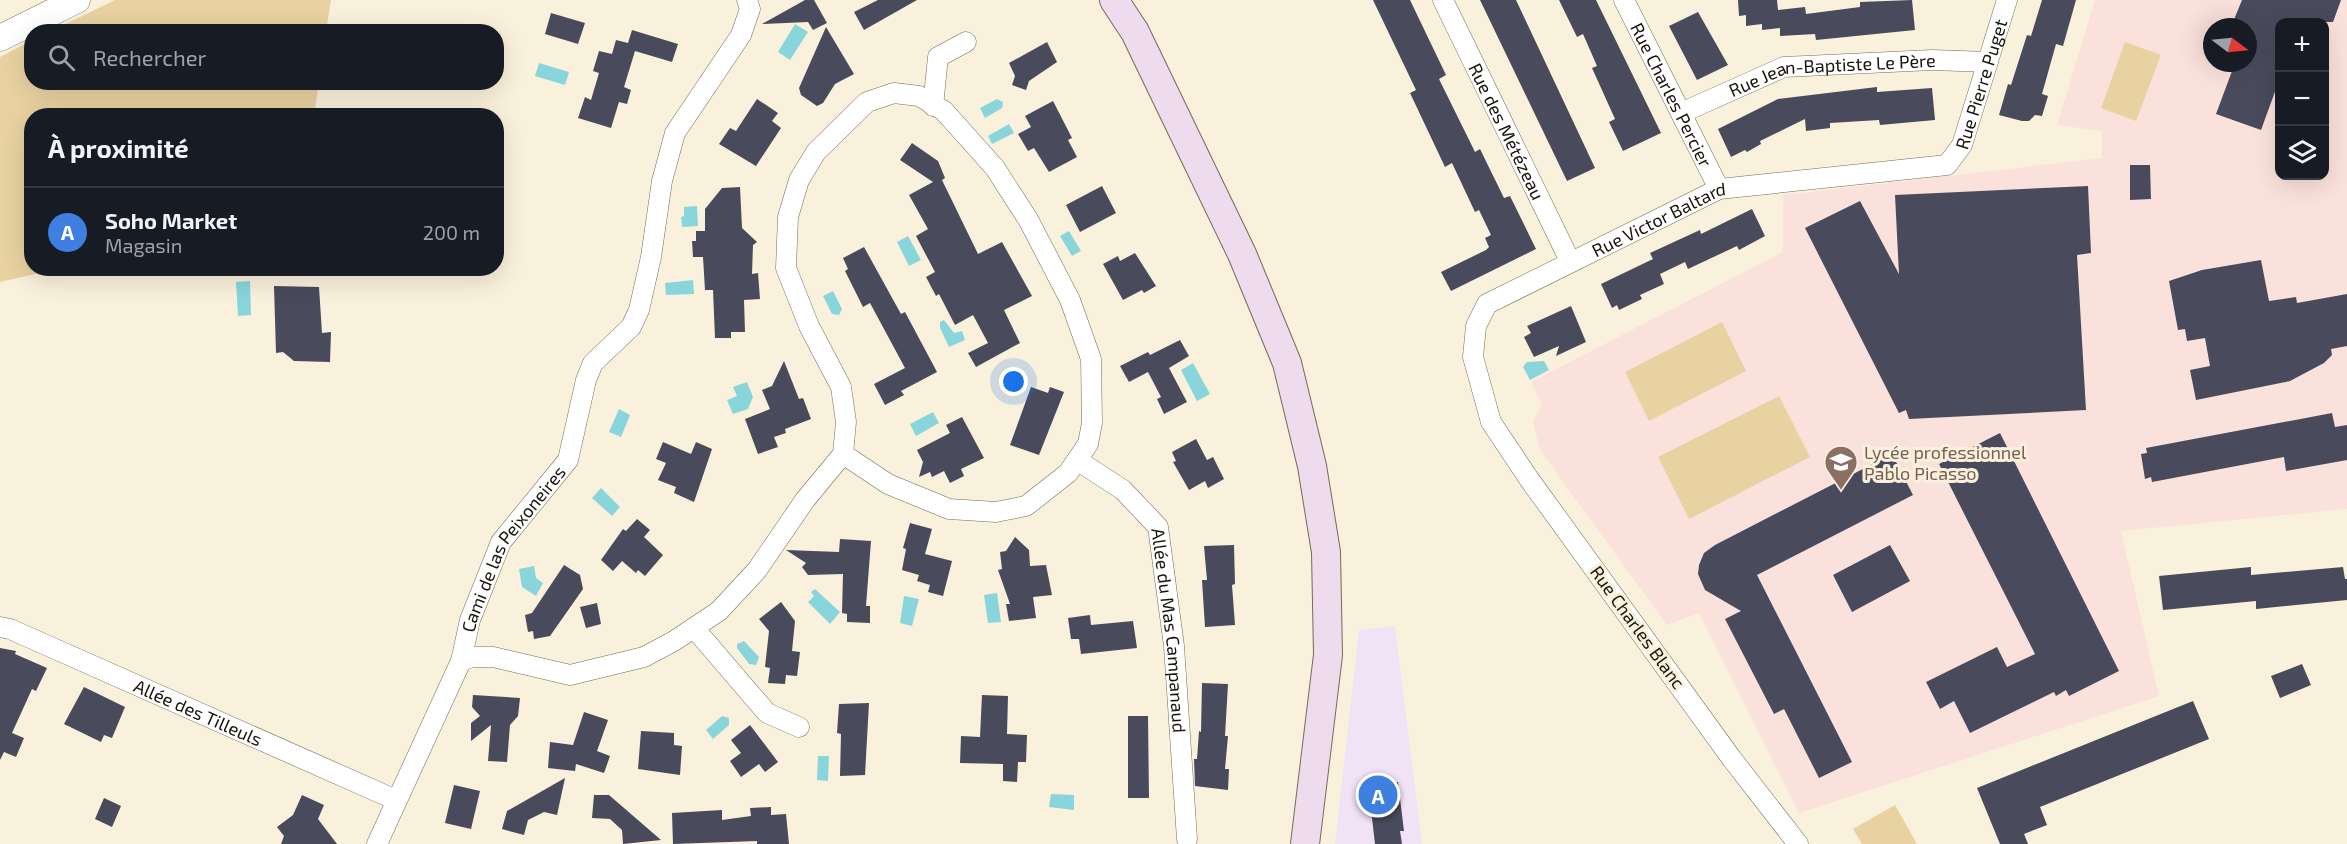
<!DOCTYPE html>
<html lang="fr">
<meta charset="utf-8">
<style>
body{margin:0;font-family:"Exo 2",sans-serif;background:#20242c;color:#f1f3f6}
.controls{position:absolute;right:18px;top:18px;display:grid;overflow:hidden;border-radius:12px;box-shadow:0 6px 24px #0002}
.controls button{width:54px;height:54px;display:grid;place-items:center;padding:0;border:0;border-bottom:2px solid #363941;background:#171b24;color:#f1f3f6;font:30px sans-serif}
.compass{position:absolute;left:2203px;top:18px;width:54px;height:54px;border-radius:50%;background:#171b24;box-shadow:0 6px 24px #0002;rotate:106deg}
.you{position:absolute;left:1014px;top:382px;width:21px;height:21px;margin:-15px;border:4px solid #fff;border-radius:50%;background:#1a73e8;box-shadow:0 0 0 9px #1a73e833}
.badge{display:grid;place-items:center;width:39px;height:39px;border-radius:50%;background:#ea580c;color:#fff;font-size:20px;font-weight:700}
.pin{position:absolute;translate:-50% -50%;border:3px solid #fff;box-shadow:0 2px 6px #0006}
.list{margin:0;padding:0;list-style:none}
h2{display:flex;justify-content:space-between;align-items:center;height:78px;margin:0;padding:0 24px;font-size:26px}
h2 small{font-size:20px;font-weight:400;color:#9ea1a6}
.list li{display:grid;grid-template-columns:39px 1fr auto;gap:18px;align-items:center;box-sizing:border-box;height:90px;padding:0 24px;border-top:2px solid #363941}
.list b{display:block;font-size:22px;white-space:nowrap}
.list p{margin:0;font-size:20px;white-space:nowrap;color:#9ea1a6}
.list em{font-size:20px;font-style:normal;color:#9ea1a6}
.icon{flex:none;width:33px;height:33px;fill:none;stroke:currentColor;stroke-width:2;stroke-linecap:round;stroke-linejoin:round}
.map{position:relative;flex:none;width:2347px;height:844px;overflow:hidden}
.search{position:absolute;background:#171b24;box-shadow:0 6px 24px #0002;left:24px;top:24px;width:480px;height:66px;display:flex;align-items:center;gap:15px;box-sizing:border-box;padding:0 21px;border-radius:24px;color:#9ea1a6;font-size:22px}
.panel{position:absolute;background:#171b24;box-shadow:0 6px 24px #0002;left:24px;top:108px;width:480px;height:168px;border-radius:24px}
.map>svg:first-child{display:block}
.commercial{fill:#f1e2f5}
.education{fill:#fbe1db;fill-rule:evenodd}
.green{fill:#e8d2a1}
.water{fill:#89d5dc}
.building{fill:#494a5b}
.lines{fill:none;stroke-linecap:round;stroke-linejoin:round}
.minor-casing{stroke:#736b58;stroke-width:21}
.tertiary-casing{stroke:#736b58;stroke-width:27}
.secondary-casing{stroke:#736b58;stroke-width:30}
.minor{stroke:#fff;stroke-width:20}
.tertiary{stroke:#fff;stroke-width:26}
.secondary{stroke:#eedbee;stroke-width:28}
.labels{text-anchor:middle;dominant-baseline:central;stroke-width:6;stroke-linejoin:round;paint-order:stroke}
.street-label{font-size:18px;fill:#16130b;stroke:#faf1dc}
.education-label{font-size:18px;fill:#785e54;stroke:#faf1dc;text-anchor:start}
</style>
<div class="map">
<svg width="2347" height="844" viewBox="0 0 2347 844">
<rect width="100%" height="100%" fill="#faf1dc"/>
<path class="commercial" d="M1395 626 1422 844H1335L1359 630Z"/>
<path class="education" d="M2095 0H2347V509L2121 531 2159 696 1799 813 1699 613 1667 625 1540 450 1533 421 1542 405 1531 382 1783 252V195L2102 158V131L2057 125ZM2280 22H2324V176H2280ZM2212 27H2248V63H2212Z"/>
<path class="green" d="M115 0H331L326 31H51Z
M31 41 32 82 319 83 314 115 32 116V268L57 269 0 282V57Z
M2125 42 2161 55 2136 121 2101 108Z
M1722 322 1746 371 1649 421 1625 372Z
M1779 396 1810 457 1689 519 1658 457Z
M1895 805 1917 844H1862L1853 829Z"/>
<path class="water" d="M795 24 808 32 790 60 778 52Z
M539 63 569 72 565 85 535 76Z
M997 99 1003 102 1002 108 985 118 980 108Z
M1009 124 1014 133 992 144 988 136Z
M697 206 698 226 682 227 681 217 684 216V207Z
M1069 231 1081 251 1072 256 1060 236Z
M908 236 921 260 909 266 897 242Z
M693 280 694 294 666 295 665 283Z
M250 281 251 315 238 316 236 282Z
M833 291 842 309 839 315 832 314 823 296Z
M944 320 954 333 962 331 965 340 949 347 940 328V322Z
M1544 361 1549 370 1530 380 1523 367 1527 362Z
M1193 363 1210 394 1197 401 1181 370Z
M747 382 753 397 748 409 733 414 727 400 737 396 733 387Z
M619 409 630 415 621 437 609 432Z
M933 412 939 423 916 436 910 424Z
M601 488 620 507 612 516 592 498Z
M534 566 536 578 543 583 536 596 522 587 519 569Z
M815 589 840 612 830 624 808 602 814 596 811 592Z
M997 593 1001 622 988 623 984 595Z
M904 596 919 599 912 626 900 623Z
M744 641 759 657 756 665 749 664 737 648V644Z
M722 716 729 718V725L713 739 706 730Z
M818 756H829L828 781 817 780Z
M1051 794 1074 795V810L1049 807Z"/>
<path class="building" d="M805 0H814L827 23 813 30 808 22 762 24Z
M878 0H917L864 30 854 12Z
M1373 0H1410L1446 75 1439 79 1475 152 1480 149 1504 198 1510 196 1536 249 1451 291 1441 272 1486 250 1489 247 1485 238 1491 235 1479 210 1475 212 1452 163 1445 167 1410 93 1416 90Z
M1480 0H1516L1595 168 1567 181Z
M1559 0H1596L1661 133 1623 151 1609 122 1615 119 1592 68 1597 66 1583 34 1577 37Z
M1738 0H1777L1778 10 1805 7 1806 14 1860 7V2L1912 0 1915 30 1816 40 1815 34 1780 36V28L1762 30V24L1746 26V15L1739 16Z
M2042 0H2076L2063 46 2056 44 2042 94 2048 96 2042 116 2035 115 2029 121H2022L1999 115 2008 84 2011 85 2027 35 2031 36Z
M2242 0H2341L2333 22H2280V78L2261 130 2216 114 2235 63H2248V27L2233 22Z
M1698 12 1728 65 1697 80 1669 26Z
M551 13 585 23 578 44 545 34Z
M826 27 854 74 835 84 823 103 817 106 801 95 799 88Z
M632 30 678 44 672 62 635 51 624 87 631 90 627 104 619 102 611 128 578 118 585 97 591 100 599 73 593 71 599 51 612 54 616 40 628 43Z
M1047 42 1057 62 1029 81 1026 90 1012 85 1015 76 1009 63Z
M1877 87V92L1932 88 1935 120 1880 125 1879 120 1830 123V128L1806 131 1805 119 1760 141 1761 144 1747 152 1745 150 1731 157 1718 129 1778 99Z
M757 99 778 113 772 121 781 128 756 166 719 144 730 128 736 131Z
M1053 101 1072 138 1068 140 1077 157 1049 172 1034 148 1028 151 1018 134 1031 127 1025 116Z
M912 143 938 161 945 178 942 180 978 254 1002 242 1032 296 1004 310 1020 343 976 367 968 353 988 343 973 315 955 325 939 294 936 296 926 277 935 272 916 236 928 229 909 195 933 182 900 160Z
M2130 165H2150L2151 199 2130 200Z
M1102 186 1116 213 1080 232 1066 205Z
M2088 186 2091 253 2077 255 2086 410 1909 419 1906 410 1899 413 1805 228 1860 201 1899 274 1895 195Z
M740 187 742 228 757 242 753 245 752 274 758 273 760 299 744 300 745 332H731V338H715L713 290H705L703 257H693L692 241H696V231H705V209L722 188Z
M1752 209 1765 236 1739 250 1737 246 1688 269 1685 262 1660 274 1664 284 1640 295 1642 299 1619 310 1617 305 1612 308 1601 284 1653 259 1650 253 1700 230 1701 234Z
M864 247 901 314 905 312 937 372 901 391 904 395 885 405 874 384 905 368 870 303 863 307 845 271 848 269 843 258Z
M1135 253 1156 286 1144 293 1142 290 1123 300 1103 264 1118 256 1120 261Z
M2261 260 2269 301 2296 297 2297 303 2347 294V346L2331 349 2332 355 2324 363 2290 381 2196 400 2190 370 2210 366 2205 338 2187 341 2185 329 2178 330 2169 281 2202 270Z
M274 286 319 287 322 333 331 332 330 362 294 361 283 352 276 353Z
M1571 306 1586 342 1556 356 1559 346 1534 357 1524 337 1531 333 1527 326Z
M1180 340 1189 356 1169 368 1187 402 1164 414 1157 399 1161 397 1148 372 1129 382 1120 366 1148 352 1150 355Z
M784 361 799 399 803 398 811 419 785 429 786 433 774 437 778 447 758 454 745 419 770 409 762 390 772 386Z
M1031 387 1048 393 1050 387 1064 392 1039 455 1010 445Z
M2332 413 2335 427 2347 425V460L2286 471 2284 457 2152 482 2151 477 2145 479 2141 454 2147 453 2146 448Z
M962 417 984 458 961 469 964 476 950 483 944 471 932 477 930 472 919 477 923 462 917 450 950 433 946 425Z
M2000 433 2119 671 2069 696 2066 690 2056 696 2054 692 1970 733 1954 701 1940 709 1926 682 1997 647 2007 667 2035 654 1939 464Z
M1196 439 1207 460 1213 457 1224 479 1208 488 1205 481 1189 490 1173 462 1176 461 1172 452Z
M663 442 691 454 696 442 712 449 694 502 674 493 676 487 658 480 666 463 656 459Z
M1892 454 1913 495 1757 575 1852 762 1819 778 1784 709 1774 714 1725 619 1741 611 1705 590 1698 574 1699 565 1704 553 1715 545Z
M637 519 650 530 644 537 663 555 645 576 638 570 636 573 622 561 613 571 601 560 623 529 626 531Z
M910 523 932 529 925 554 952 561 943 596 928 592 930 585 917 581 919 575 902 570 906 549 903 548Z
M1015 537 1029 550 1030 566 1046 565 1052 595 1033 597 1036 618 1009 621 1006 604H1010L998 570 1002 569 1000 552 1006 551Z
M840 539 871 541 866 606H870V623L847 622V614L842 613 843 574 808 575 802 567 806 563 786 550 839 552Z
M1234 545 1235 584 1232 585 1235 625 1205 627 1202 580H1207L1204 546Z
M1890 545 1910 581 1852 612 1833 575Z
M564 565 580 575 583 589 550 636 534 639 533 631 528 632 525 615 532 613Z
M2251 567V575L2343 567 2345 579H2347V600L2256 609V601L2163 610 2159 576Z
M781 602 795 621 792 651 800 652 797 676 786 675 785 684 768 683 770 668 765 667 769 631 759 619Z
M597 603 601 624 586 628 580 607Z
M1090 615 1091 625 1133 621 1137 648 1081 654 1079 639H1071L1068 618Z
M0 648 16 651 15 654 47 668 36 691 32 689 12 733 24 738 16 757 4 752 0 760Z
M2302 664 2311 685 2280 698 2271 676Z
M1202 683 1228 684 1225 736H1228L1225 769H1229L1228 790 1195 786 1194 759H1197L1199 731 1201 732Z
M84 687 125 707 112 738 104 735 101 742 64 724Z
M473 695 520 698 518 716 510 725 507 762 488 761 491 725 471 741V723L480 716 472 707Z
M982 695 1008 696 1007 734 1027 735 1026 762H1018L1017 782 1003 781V764L960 763 961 736 980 737Z
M2193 701 2209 739 2040 807 2047 825 2024 834 2028 844H2000L1977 788Z
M869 703 865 775 840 776 841 734 837 733 839 704Z
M584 712 608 720 597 751 610 756 604 773 576 764 575 771 548 768 550 742 573 745Z
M1128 716H1148L1149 798H1128Z
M750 725 778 762 765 772 759 764 741 777 730 761 741 753 731 740Z
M641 731 674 733V745L682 746 680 775 638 769Z
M565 778 557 815 544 812 528 820 524 835 502 829 507 811Z
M1398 782 1404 831H1400L1402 844H1375L1369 792 1375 791 1374 785Z
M454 785 480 791 471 829 445 823Z
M302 795 324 805 318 819 337 844H281L284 836 277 827 293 815Z
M594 795H609L661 840 623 844 622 830 610 819 592 818Z
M104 798 121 806 112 827 95 819Z
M771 807V815L786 814 789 844H757V841L673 844 672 813 722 810V820L751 816 750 808Z"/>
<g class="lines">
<g class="minor-casing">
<g id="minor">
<path id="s1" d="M1443 0 1570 261"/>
<path id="s2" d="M1624 0 1719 189"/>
<path d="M933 106 938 57 966 42"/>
<path id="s3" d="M1681 113 1784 67 1932 60 1988 62"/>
<path id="s4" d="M1077 460 1123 490 1158 527 1174 646 1187 839"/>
<path id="s5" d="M0 627 10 629 396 800"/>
<path d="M694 628 767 713 799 727"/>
<path d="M461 661 472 657H493L570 675 644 657 674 641 719 611 757 570 805 500 843 454 846 422 841 387 809 326 786 268 788 217 799 180 816 152 867 102 894 93 919 96 944 111 995 168 1029 221 1070 300 1091 359 1092 423 1088 444 1068 473 1026 506 996 512 949 509 888 484 843 454"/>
<path id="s6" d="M377 844 461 661 470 620 501 542 568 460 586 380 593 363 631 327 639 310 651 257 662 181 675 133 741 35 750 9 747 0"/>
<path id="s7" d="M1798 844 1732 759 1529 479 1491 422 1473 357 1476 326 1487 304 1719 189 1947 165 1962 145 2007 0"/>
</g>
</g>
<g class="tertiary-casing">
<path id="tertiary" d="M0 38 77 0"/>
</g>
<g class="secondary-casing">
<path id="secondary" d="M1114 0 1135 32 1242 254 1287 363 1312 466 1326 552 1328 655 1305 844"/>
</g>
<use href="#minor" class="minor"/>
<use href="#tertiary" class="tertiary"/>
<use href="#secondary" class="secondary"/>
</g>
<defs>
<g id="school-pin" transform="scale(1.725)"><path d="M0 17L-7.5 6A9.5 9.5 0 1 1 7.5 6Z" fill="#8d6e63" stroke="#faf1dc"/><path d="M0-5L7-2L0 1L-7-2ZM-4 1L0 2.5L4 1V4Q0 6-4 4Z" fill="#fff"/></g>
</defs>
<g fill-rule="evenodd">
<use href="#school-pin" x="1841" y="462"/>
</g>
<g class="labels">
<g class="street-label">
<text stroke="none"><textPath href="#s3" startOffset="159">Rue Jean-Baptiste Le Père</textPath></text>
<text stroke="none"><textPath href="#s7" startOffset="1222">Rue Pierre Puget</textPath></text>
<text stroke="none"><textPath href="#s2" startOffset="106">Rue Charles Percier</textPath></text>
<text stroke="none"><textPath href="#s1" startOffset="146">Rue des Métézeau</textPath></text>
<text stroke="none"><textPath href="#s7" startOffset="837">Rue Victor Baltard</textPath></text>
<text stroke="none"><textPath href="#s6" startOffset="327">Cami de las Peixoneires</textPath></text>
<text transform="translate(1638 627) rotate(54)">Rue Charles Blanc</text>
<text stroke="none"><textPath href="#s4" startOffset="210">Allée du Mas Campanaud</textPath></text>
<text stroke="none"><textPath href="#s5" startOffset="216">Allée des Tilleuls</textPath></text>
</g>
<g class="education-label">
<text x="1864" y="452">Lycée professionnel<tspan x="1864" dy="21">Pablo Picasso</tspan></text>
</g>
</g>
</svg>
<div class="controls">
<button>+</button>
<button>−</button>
<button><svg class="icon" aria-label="layers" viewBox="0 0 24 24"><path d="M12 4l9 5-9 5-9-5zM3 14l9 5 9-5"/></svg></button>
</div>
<svg class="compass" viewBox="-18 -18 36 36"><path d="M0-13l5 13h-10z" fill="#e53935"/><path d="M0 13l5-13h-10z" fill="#9ea1a6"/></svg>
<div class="you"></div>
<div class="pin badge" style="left:1378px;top:795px;background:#3f7fe0">A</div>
<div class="search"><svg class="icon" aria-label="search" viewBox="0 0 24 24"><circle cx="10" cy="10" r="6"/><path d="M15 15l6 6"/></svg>Rechercher</div>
<section class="panel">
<h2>À proximité<small></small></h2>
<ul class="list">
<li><span class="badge" style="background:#3f7fe0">A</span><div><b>Soho Market</b><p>Magasin</p></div><em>200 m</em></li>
</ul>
</section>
</div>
